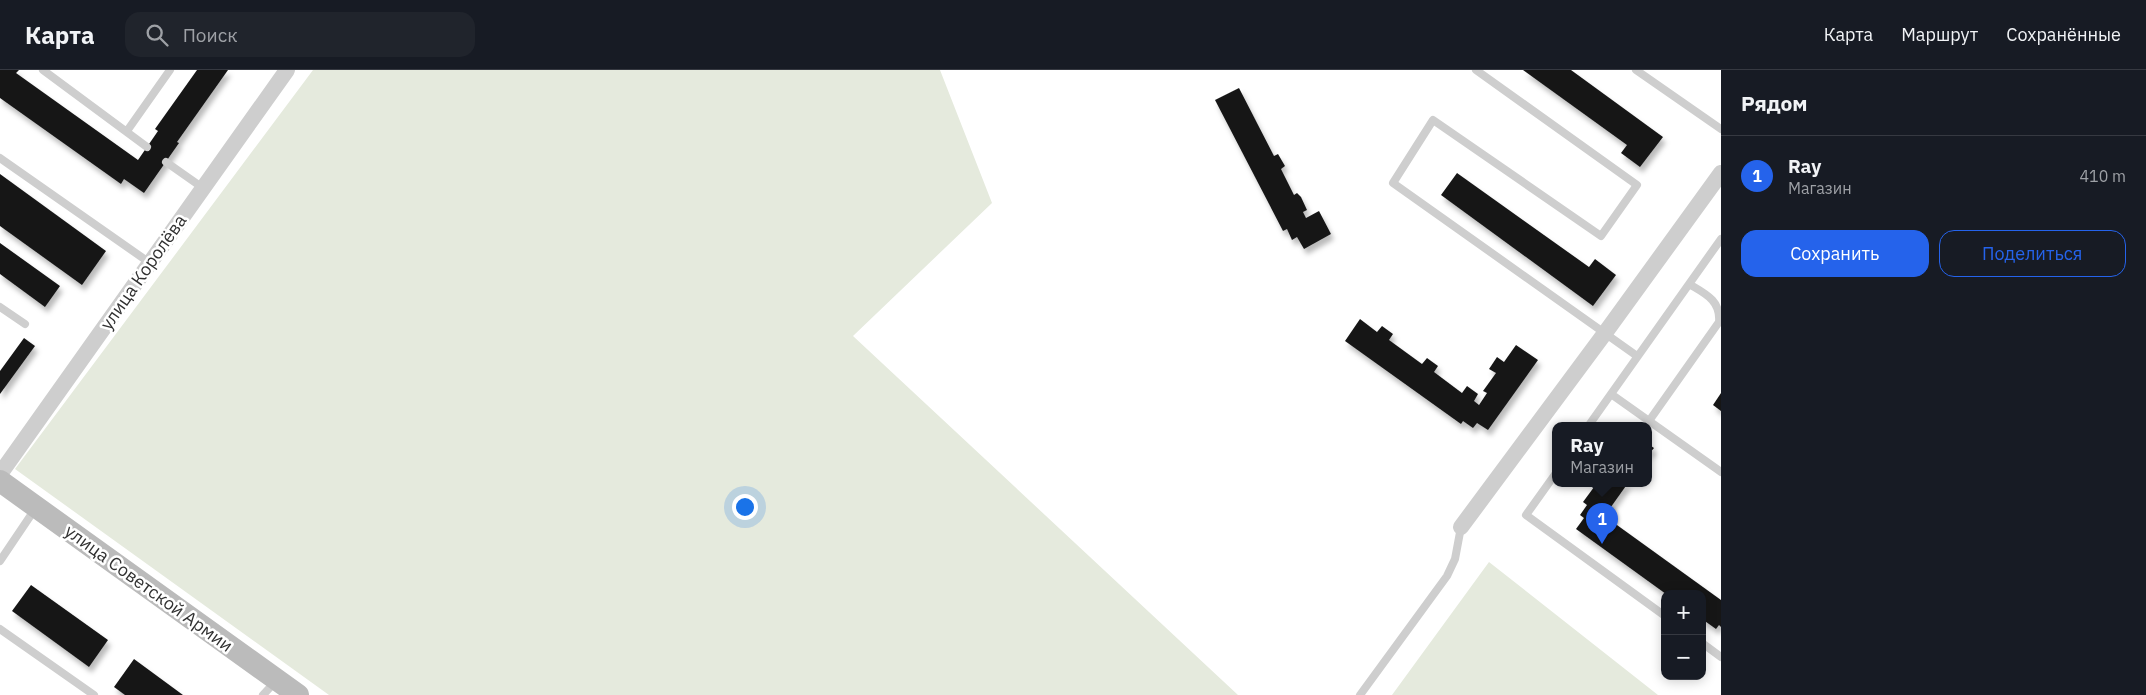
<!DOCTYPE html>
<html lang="ru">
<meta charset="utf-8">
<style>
body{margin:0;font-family:"IBM Plex Sans",sans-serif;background:#20242c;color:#f1f3f6}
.controls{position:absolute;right:15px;bottom:15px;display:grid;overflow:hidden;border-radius:10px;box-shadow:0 2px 12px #0003}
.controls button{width:45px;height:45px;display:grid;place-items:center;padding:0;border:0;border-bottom:1px solid #363941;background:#171b24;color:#f1f3f6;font:25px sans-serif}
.you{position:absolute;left:744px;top:436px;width:18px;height:18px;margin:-12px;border:4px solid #fff;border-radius:50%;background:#1a73e8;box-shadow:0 0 0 8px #1a73e833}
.badge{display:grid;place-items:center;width:32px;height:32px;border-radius:50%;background:#2563eb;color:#fff;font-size:16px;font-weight:700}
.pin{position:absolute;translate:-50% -41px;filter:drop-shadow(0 1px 2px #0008)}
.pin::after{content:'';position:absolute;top:26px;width:18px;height:15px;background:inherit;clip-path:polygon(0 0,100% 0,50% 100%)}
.popup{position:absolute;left:1552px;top:352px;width:100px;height:65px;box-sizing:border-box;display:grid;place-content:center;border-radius:10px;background:#171b24;filter:drop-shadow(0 1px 4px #0005);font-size:16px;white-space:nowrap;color:#9ea1a6}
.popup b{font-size:19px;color:#f1f3f6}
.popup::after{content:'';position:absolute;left:50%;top:100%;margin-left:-10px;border:10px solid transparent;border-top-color:#171b24}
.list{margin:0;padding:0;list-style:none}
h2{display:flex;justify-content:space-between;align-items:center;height:65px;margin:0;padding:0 20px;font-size:21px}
h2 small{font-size:16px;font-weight:400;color:#9ea1a6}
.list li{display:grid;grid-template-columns:32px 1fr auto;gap:15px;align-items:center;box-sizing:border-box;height:80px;padding:0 20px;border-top:1px solid #363941}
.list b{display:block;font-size:19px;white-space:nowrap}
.list p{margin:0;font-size:16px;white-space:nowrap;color:#9ea1a6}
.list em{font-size:16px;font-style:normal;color:#9ea1a6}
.actions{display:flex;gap:10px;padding:15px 20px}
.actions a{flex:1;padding:11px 0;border:1px solid #2563eb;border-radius:15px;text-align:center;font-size:18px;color:#2563eb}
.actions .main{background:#2563eb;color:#fff}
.icon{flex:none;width:28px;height:28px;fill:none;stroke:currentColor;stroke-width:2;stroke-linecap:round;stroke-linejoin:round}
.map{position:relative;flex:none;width:1721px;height:625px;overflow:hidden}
header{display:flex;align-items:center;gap:30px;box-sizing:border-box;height:70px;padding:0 25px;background:#171b24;border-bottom:1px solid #363941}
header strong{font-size:24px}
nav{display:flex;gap:28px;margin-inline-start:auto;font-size:18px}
.search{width:350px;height:45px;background:#20242c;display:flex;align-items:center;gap:12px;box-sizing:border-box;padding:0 18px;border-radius:15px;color:#9ea1a6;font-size:19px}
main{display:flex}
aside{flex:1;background:#171b24}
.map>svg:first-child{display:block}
.green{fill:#e5eadd}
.building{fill:#181818;filter:url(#shadow)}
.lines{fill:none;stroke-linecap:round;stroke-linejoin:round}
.lane{stroke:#cecece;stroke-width:8}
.street{stroke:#cecece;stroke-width:16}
.secondary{stroke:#bbb;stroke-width:22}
.labels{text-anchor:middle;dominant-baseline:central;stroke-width:5;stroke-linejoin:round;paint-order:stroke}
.street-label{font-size:18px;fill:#313131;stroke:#fff}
</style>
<header>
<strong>Карта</strong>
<div class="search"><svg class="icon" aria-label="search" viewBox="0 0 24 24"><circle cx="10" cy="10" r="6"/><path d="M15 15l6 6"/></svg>Поиск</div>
<nav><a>Карта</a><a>Маршрут</a><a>Сохранённые</a></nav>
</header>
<main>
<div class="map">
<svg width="1721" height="625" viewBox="0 0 1721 625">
<defs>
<filter id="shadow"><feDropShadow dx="3" dy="5.5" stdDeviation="2.5" flood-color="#0004"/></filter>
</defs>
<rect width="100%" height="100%" fill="#fff"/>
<path class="green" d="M313 0H940L992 133 853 266 1238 625H329L15 399Z
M1489 492 1658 625H1392Z"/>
<path class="building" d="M0 0H19L16 3 138 90 158 61 155 59 197 0H228L177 72 179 73 144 123 124 109 121 114 0 28Z
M1523 0H1571L1663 67 1640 97 1621 83 1627 75Z
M1239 18 1274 86 1278 84 1285 96 1281 99 1294 125 1297 123 1301 127 1307 140 1303 142 1306 148 1319 141 1331 164 1304 179 1297 167 1292 170 1287 159 1283 161 1215 30Z
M1457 103 1589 197 1595 189 1616 205 1593 236 1441 125Z
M0 104 106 181 82 215 0 156Z
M0 173 60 216 45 237 0 204Z
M1360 249 1377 262 1382 256 1393 264 1389 270 1422 294 1427 288 1438 296 1434 302 1462 323 1467 316 1478 324 1474 331 1479 335 1487 323 1483 321 1496 303 1489 299 1497 287 1504 292 1516 275 1538 290 1488 360 1477 353 1473 358 1463 351 1461 354 1345 271Z
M24 268 35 276 0 324V301Z
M1721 323V341L1713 335Z
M1648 374 1654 378 1648 385Z
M1597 413H1628L1601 451 1606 454 1610 450 1721 530V557L1719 555 1716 559 1702 549V524H1666L1576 459 1584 448 1580 445 1587 435 1583 432Z
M31 515 108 570 89 597 12 541Z
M134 589 183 625H125L114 617Z"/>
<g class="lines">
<path class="lane" d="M43 0 147 77
M1476 0 1637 115 1601 166 1433 50 1393 113 1637 286
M1636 0 1721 59
M127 61 170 0
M0 88 150 193
M166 92 203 118
M0 237 25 254
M1611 324 1721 402
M1649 351 1719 252C1721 230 1704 223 1689 214
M1589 355 1721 169
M1556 403 1526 445 1665 546
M0 491 35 439
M0 559 94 625
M1702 573 1721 587
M263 625 275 612
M1360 625 1447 506 1455 489 1461 457"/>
<path class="street" d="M0 404 287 0
M1461 457 1605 263 1721 103"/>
<path class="secondary" d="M0 411 298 625"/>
</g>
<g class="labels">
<g class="street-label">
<text transform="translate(143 202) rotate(-55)">улица Королёва</text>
<text transform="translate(149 518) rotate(36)">улица Советской Армии</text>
</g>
</g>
</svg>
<div class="controls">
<button>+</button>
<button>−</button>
</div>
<div class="you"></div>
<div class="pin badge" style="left:1602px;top:474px">1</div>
<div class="popup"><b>Ray</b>Магазин</div>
</div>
<aside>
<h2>Рядом<small></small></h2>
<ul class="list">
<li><span class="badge">1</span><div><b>Ray</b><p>Магазин</p></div><em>410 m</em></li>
</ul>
<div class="actions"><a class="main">Сохранить</a><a>Поделиться</a></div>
</aside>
</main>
